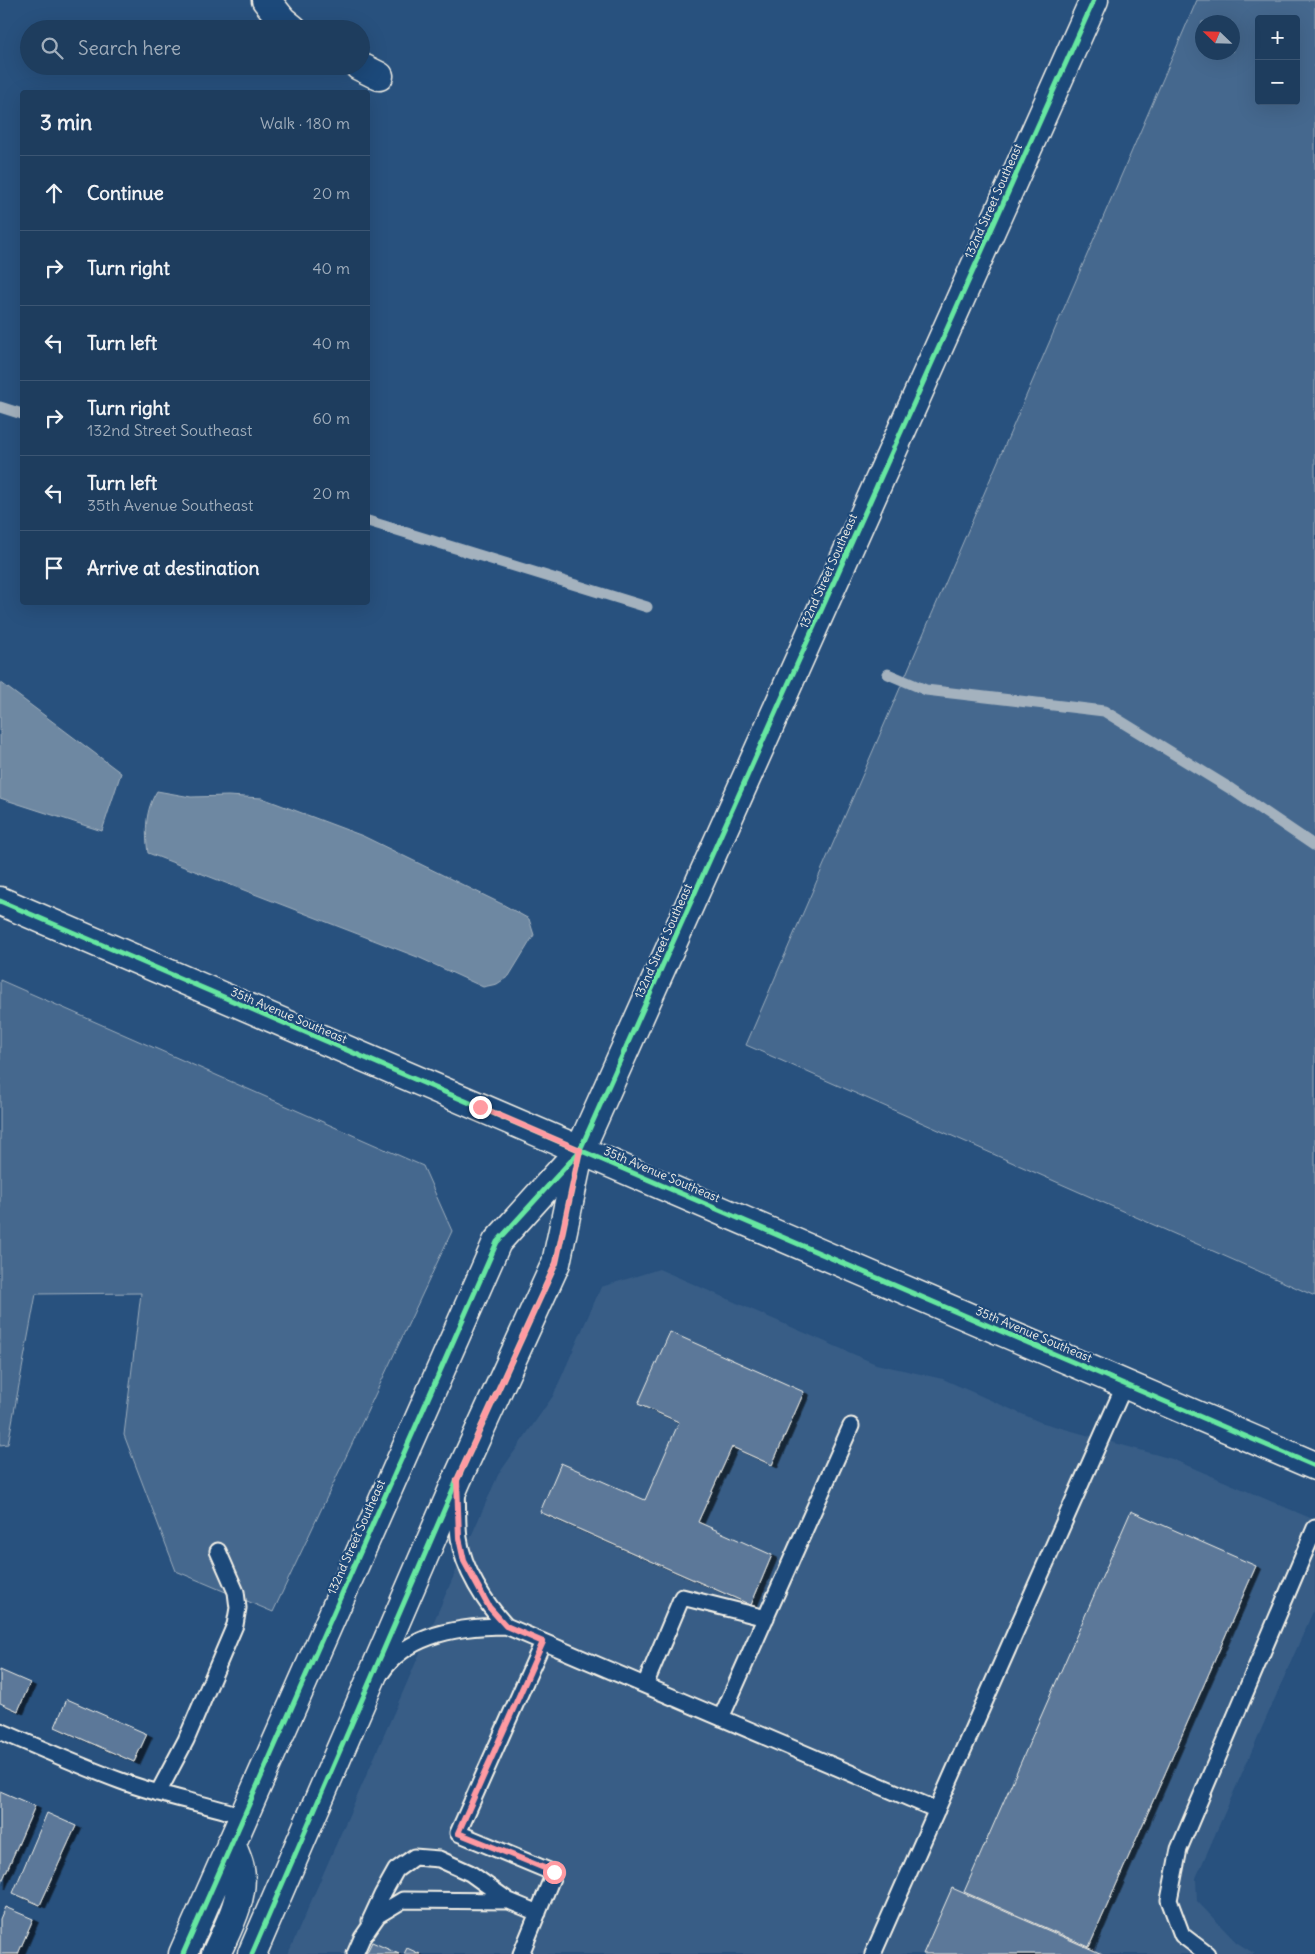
<!DOCTYPE html>
<meta charset="utf-8">
<style>
body{margin:0;font-family:Delius,sans-serif;background:#2b4867;color:#f1f3f6}
.controls{position:absolute;right:15px;top:15px;display:grid;overflow:hidden;border-radius:5px;box-shadow:0 5px 20px #0002}
.controls button{width:45px;height:45px;display:grid;place-items:center;padding:0;border:0;border-bottom:1px solid #3c5673;background:#1e3d5e;color:#f1f3f6;font:25px sans-serif}
.compass{position:absolute;left:1195px;top:15px;width:45px;height:45px;border-radius:50%;background:#1e3d5e;box-shadow:0 5px 20px #0002;rotate:293deg}
.stop{position:absolute;width:15px;height:15px;margin:-11px;border:4px solid #ff9aa2;border-radius:50%;background:#fff}
.stop.end{background:#ff9aa2;border-color:#fff;box-shadow:0 1px 5px #0008}
.list{margin:0;padding:0;list-style:none}
h2{display:flex;justify-content:space-between;align-items:center;height:65px;margin:0;padding:0 20px;font-size:21px}
h2 small{font-size:16px;font-weight:400;color:#a1aebc}
.list li{display:grid;grid-template-columns:32px 1fr auto;gap:15px;align-items:center;box-sizing:border-box;height:75px;padding:0 20px;border-top:1px solid #3c5673}
.list b{display:block;font-size:19px;white-space:nowrap}
.list p{margin:0;font-size:16px;white-space:nowrap;color:#a1aebc}
.list em{font-size:16px;font-style:normal;color:#a1aebc}
.icon{flex:none;width:28px;height:28px;fill:none;stroke:currentColor;stroke-width:2;stroke-linecap:round;stroke-linejoin:round}
.map{position:relative;flex:none;width:1315px;height:1954px;overflow:hidden}
.search{position:absolute;background:#1e3d5e;box-shadow:0 5px 20px #0002;left:20px;top:20px;width:350px;height:55px;display:flex;align-items:center;gap:12px;box-sizing:border-box;padding:0 18px;border-radius:28px;color:#a1aebc;font-size:19px}
.panel{position:absolute;background:#1e3d5e;box-shadow:0 5px 20px #0002;left:20px;top:90px;width:350px;height:515px;border-radius:5px}
.map>svg:first-child{display:block}
.built{fill:#375d86}
.green{fill:#45688e;stroke:#9cacbb;fill-rule:evenodd}
.water{fill:#6e88a2;stroke:#a4b2be}
.lines{fill:none;stroke-linecap:round;stroke-linejoin:round}
.stream{stroke:#a4b2be;stroke-width:11}
.building{fill:#5b7899;stroke:#f4f1e8;filter:url(#shadow)}
.service-casing{stroke:#f4f1e8;stroke-width:19}
.minor-casing{stroke:#f4f1e8;stroke-width:31}
.tertiary-casing{stroke:#f4f1e8;stroke-width:31}
.primary-casing{stroke:#f4f1e8;stroke-width:31}
.service{stroke:#1f4a7a;stroke-width:15}
.minor{stroke:#1f4a7a;stroke-width:28}
.tertiary{stroke:#1f4a7a;stroke-width:28}
.primary{stroke:#1f4a7a;stroke-width:28}
.cycleway-casing{stroke:#1f4a7a;stroke-width:8}
.cycleway{stroke:#66e7a1;stroke-width:5}
.route{stroke:#ff9aa2;stroke-width:6}
.labels{text-anchor:middle;dominant-baseline:central;stroke-width:4.5;stroke-linejoin:round;paint-order:stroke}
.street-label{font-size:12px;fill:#f4f1e8;stroke:#1f4a7a}
</style>
<div class="map">
<svg width="1315" height="1954" viewBox="0 0 1315 1954">
<defs>
<filter id="shadow"><feDropShadow dx="5.5" dy="3" stdDeviation="0" flood-color="#0009"/></filter>
</defs>
<rect width="100%" height="100%" fill="#28517e"/>
<filter id="ink" filterUnits="userSpaceOnUse"><feTurbulence type="fractalNoise" baseFrequency=".02" numOctaves="2"/><feDisplacementMap in="SourceGraphic" scale="10" xChannelSelector="R" yChannelSelector="G"/><feConvolveMatrix kernelMatrix="1 2 1 2 8 2 1 2 1" color-interpolation-filters="sRGB"/></filter>
<g filter="url(#ink)">
<path class="built" d="M659 1269 876 1364 943 1379 1040 1422 1172 1459 1315 1520V1607L1196 1878 1197 1901 1236 1942 1255 1954H288L498 1475 553 1396 601 1287Z"/>
<path class="green" d="M1197 0H1315V1296L746 1045ZM1259 19H1296V101H1259ZM1202 22H1232V52H1202Z
M0 980 423 1166 452 1231 273 1612 176 1571 124 1435 141 1293 36 1294 8 1444 0 1445Z"/>
<path class="water" d="M0 682 121 773 102 831 0 798Z
M157 791 191 797 228 796 262 798 363 836 502 904 529 919 534 935 509 976 497 984 483 987 420 958 148 853C145 831 145 810 157 791Z"/>
<g class="lines">
<path class="stream" d="M0 407 22 414
M368 521 647 607
M888 674 926 690 1104 711 1231 789 1315 846"/>
</g>
<path class="building" d="M670 1332 804 1392 772 1465 732 1447 698 1522 772 1555 751 1605 540 1512 561 1463 645 1500 679 1422 638 1404Z
M1131 1511 1256 1566 1089 1947 964 1892Z
M0 1670 30 1683 18 1711 0 1703Z
M67 1699 147 1734 134 1762 55 1727Z
M0 1791 35 1806 0 1886Z
M47 1813 76 1826 40 1905 13 1893Z
M952 1888 1102 1954H923Z
M5 1907 33 1919 18 1954H0V1919Z
M372 1942 399 1954H366Z
M407 1948 420 1954H404Z"/>
<g class="lines">
<g class="service-casing">
<path id="service" d="M457 1491C458 1506 457 1522 459 1538 463 1569 485 1603 506 1626
M382 1672C408 1633 463 1626 506 1626L937 1810
M645 1685 682 1597 766 1618
M721 1718 851 1426
M0 1731C40 1748 80 1766 121 1781 161 1796 203 1803 243 1816
M158 1793 186 1740 235 1625 238 1608 236 1592 218 1551
M370 1921 382 1895 396 1870 414 1857 439 1859 470 1873 509 1901
M355 1954 362 1938 378 1915 403 1900 509 1901 538 1913
M521 1954 554 1873 458 1833 543 1642
M873 1954 1125 1384
M1207 1954 1182 1935 1169 1900 1179 1849 1315 1528"/>
</g>
<g class="minor-casing">
<path id="minor" d="M266 0 282 20 293 29
M359 66 379 76"/>
</g>
<g class="tertiary-casing">
<path id="tertiary" d="M0 901 1315 1466"/>
</g>
<g class="primary-casing">
<path id="primary" d="M183 1954 497 1242 579 1151
M216 1954C227 1929 245 1898 240 1869 239 1861 234 1852 231 1843
M252 1954 457 1480 556 1263 580 1150 1094 0"/>
</g>
<use href="#service" class="service"/>
<use href="#minor" class="minor"/>
<use href="#tertiary" class="tertiary"/>
<use href="#primary" class="primary"/>
<g class="cycleway-casing">
<path id="cycleway" d="M0 901 1315 1466
M183 1954 497 1242 579 1152
M252 1954 457 1480 556 1263 580 1150 1094 0"/>
</g>
<use href="#cycleway" class="cycleway"/>
</g>
</g>
<g class="lines" filter="url(#ink)">
<path class="route" d="M480 1107 580 1150 556 1263 457 1480 459 1538 464 1561 489 1607 506 1626 543 1642 458 1833 554 1872"/>
</g>
<g class="labels">
<g class="street-label">
<text transform="translate(993 201) rotate(-66)">132nd Street Southeast</text>
<text transform="translate(828 571) rotate(-66)">132nd Street Southeast</text>
<text transform="translate(663 941) rotate(-66)">132nd Street Southeast</text>
<text transform="translate(289 1015) rotate(23)">35th Avenue Southeast</text>
<text transform="translate(662 1174) rotate(23)">35th Avenue Southeast</text>
<text transform="translate(1034 1334) rotate(23)">35th Avenue Southeast</text>
<text transform="translate(356 1537) rotate(-66)">132nd Street Southeast</text>
</g>
</g>
</svg>
<div class="controls">
<button>+</button>
<button>−</button>
</div>
<svg class="compass" viewBox="-18 -18 36 36"><path d="M0-13l5 13h-10z" fill="#e53935"/><path d="M0 13l5-13h-10z" fill="#a1aebc"/></svg>
<div class="stop" style="left:554px;top:1872px"></div>
<div class="stop end" style="left:480px;top:1107px"></div>
<div class="search"><svg class="icon" aria-label="search" viewBox="0 0 24 24"><circle cx="10" cy="10" r="6"/><path d="M15 15l6 6"/></svg>Search here</div>
<section class="panel">
<h2>3 min<small>Walk · 180 m</small></h2>
<ul class="list">
<li><svg class="icon" aria-label="ahead" viewBox="0 0 24 24"><path d="M12 20V5M6 11l6-6 6 6"/></svg><div><b>Continue</b></div><em>20 m</em></li>
<li><svg class="icon" aria-label="right" viewBox="0 0 24 24"><path d="M7 20v-9h11M14 6l5 5-5 5"/></svg><div><b>Turn right</b></div><em>40 m</em></li>
<li><svg class="icon" aria-label="left" viewBox="0 0 24 24"><path d="M17 20v-9H6M10 6l-5 5 5 5"/></svg><div><b>Turn left</b></div><em>40 m</em></li>
<li><svg class="icon" aria-label="right" viewBox="0 0 24 24"><path d="M7 20v-9h11M14 6l5 5-5 5"/></svg><div><b>Turn right</b><p>132nd Street Southeast</p></div><em>60 m</em></li>
<li><svg class="icon" aria-label="left" viewBox="0 0 24 24"><path d="M17 20v-9H6M10 6l-5 5 5 5"/></svg><div><b>Turn left</b><p>35th Avenue Southeast</p></div><em>20 m</em></li>
<li><svg class="icon" aria-label="arrive" viewBox="0 0 24 24"><path d="M6 21V4h12l-3 4 3 4H6"/></svg><div><b>Arrive at destination</b></div></li>
</ul>
</section>
</div>
